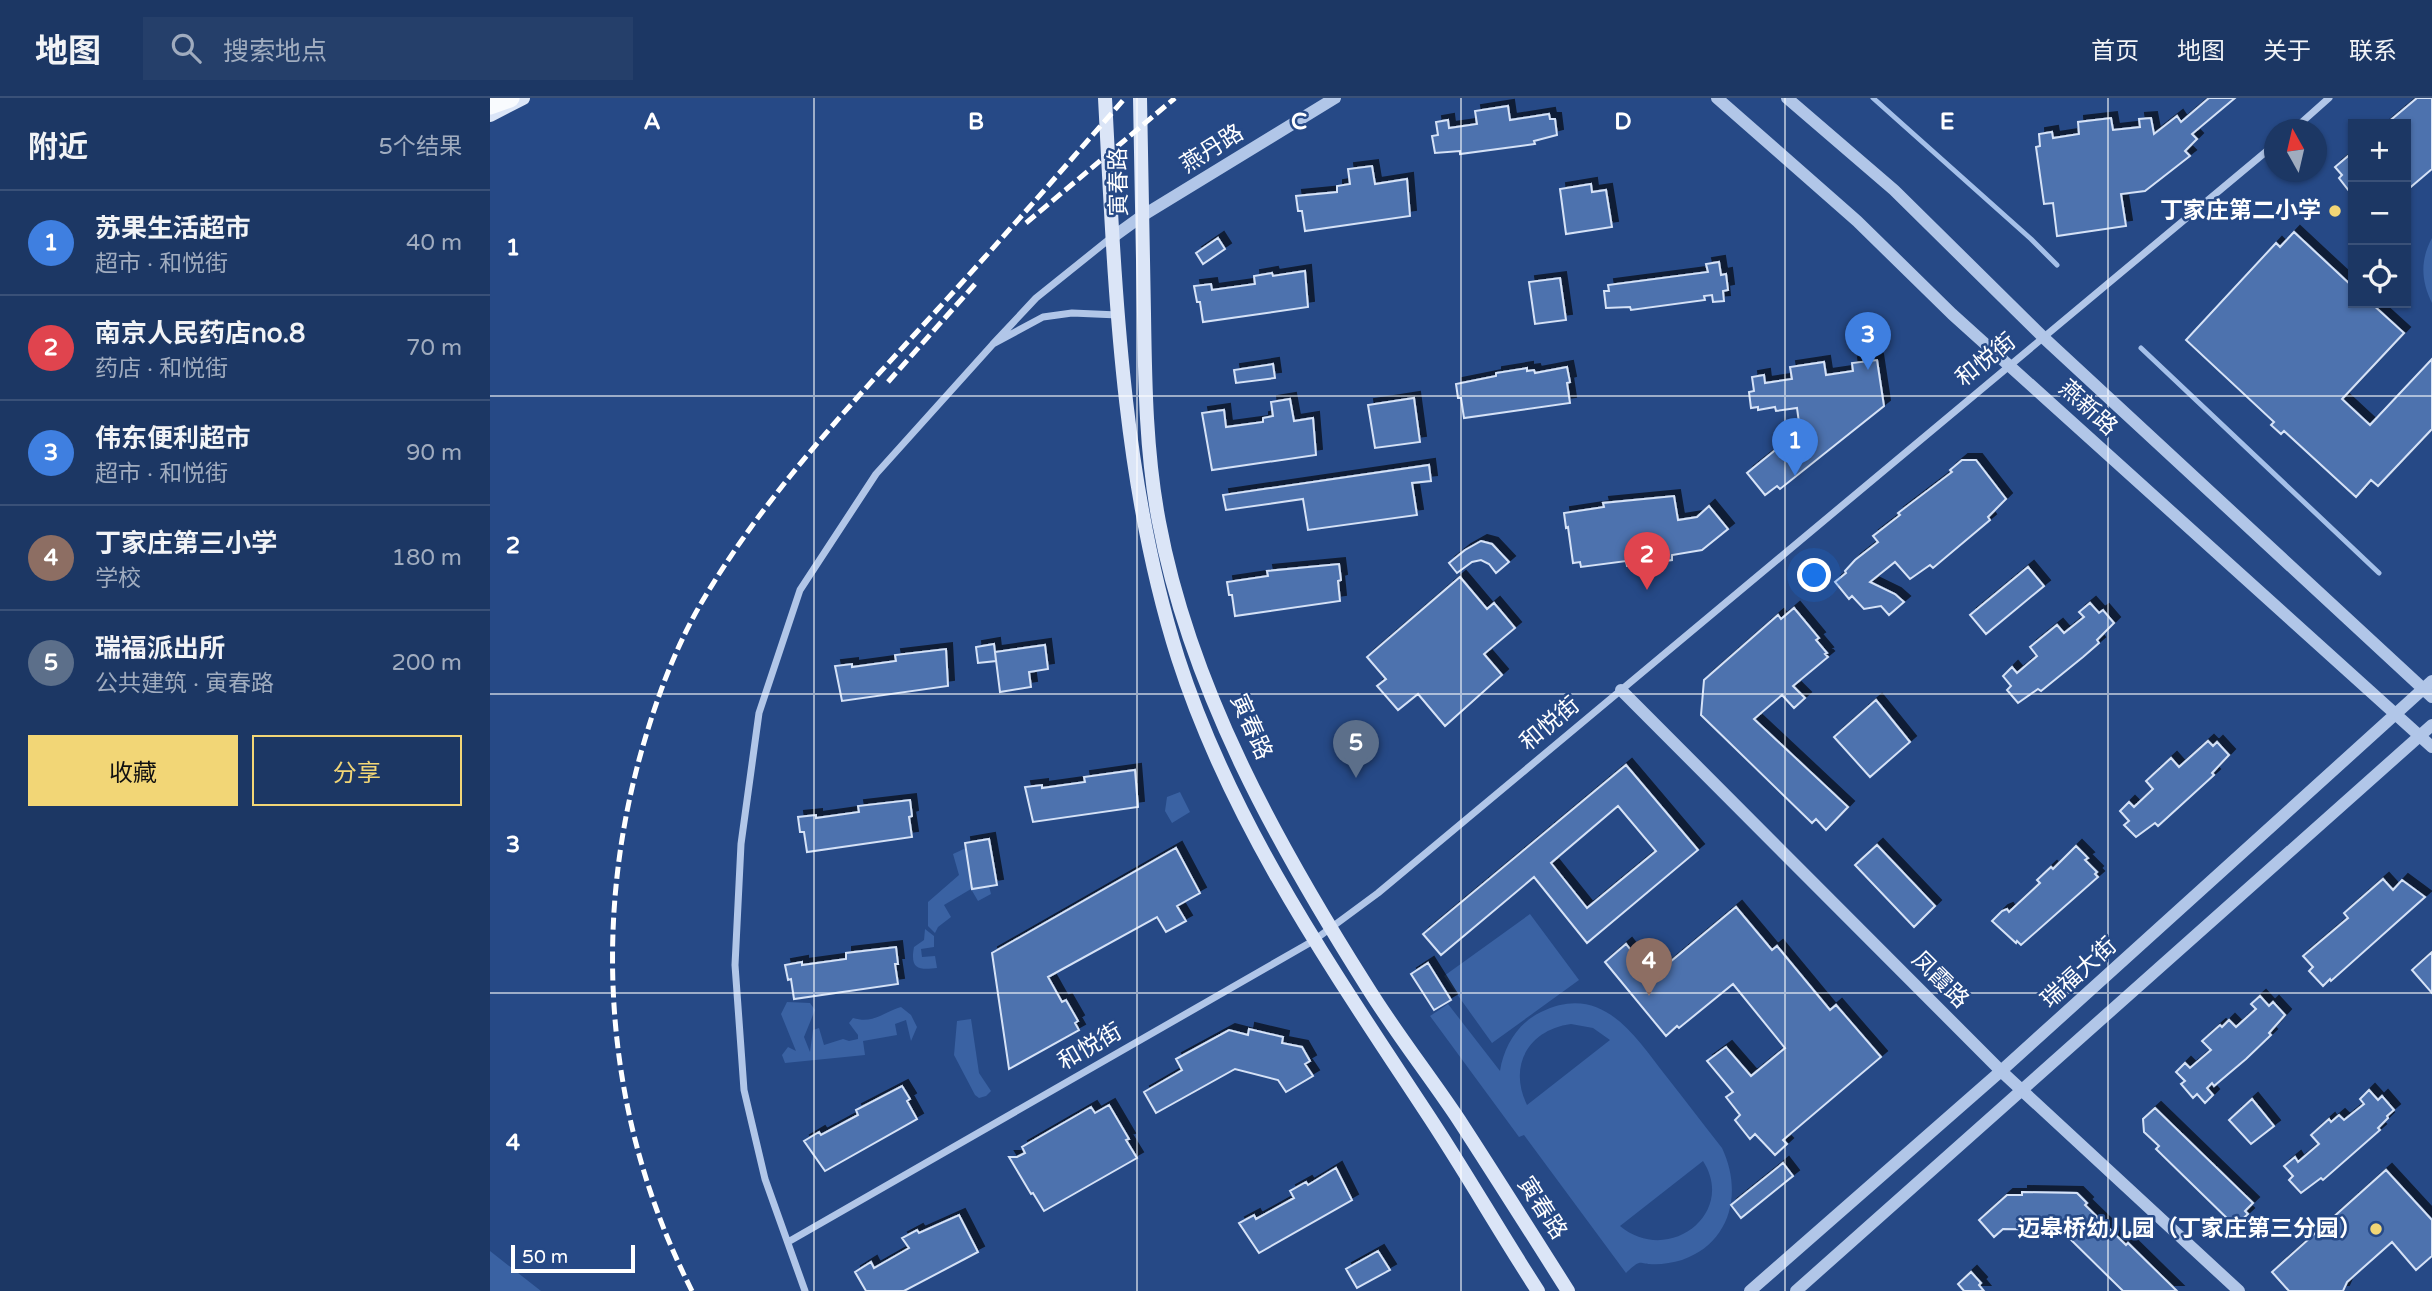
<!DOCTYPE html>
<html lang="zh">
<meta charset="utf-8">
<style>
body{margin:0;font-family:"Varela Round","Noto Sans SC",sans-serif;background:#253f6a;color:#f1f3f6}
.controls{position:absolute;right:21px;top:21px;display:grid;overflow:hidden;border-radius:0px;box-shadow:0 2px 5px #0004}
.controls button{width:63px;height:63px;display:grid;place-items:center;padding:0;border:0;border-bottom:2px solid #3a5178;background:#1c3764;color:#f1f3f6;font:35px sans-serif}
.compass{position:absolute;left:1774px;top:21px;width:63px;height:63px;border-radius:50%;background:#1c3764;box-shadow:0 2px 5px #0004;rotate:352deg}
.scale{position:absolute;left:21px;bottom:18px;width:124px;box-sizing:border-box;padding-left:7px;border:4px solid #fff;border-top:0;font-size:19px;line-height:24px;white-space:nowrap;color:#fff;-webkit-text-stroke:5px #264986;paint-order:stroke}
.you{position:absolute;left:1325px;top:478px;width:24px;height:24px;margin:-18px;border:5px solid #fff;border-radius:50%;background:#1a73e8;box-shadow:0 0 0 10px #1a73e833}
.badge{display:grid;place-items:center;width:46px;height:46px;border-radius:50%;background:#f2d676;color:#fff;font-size:23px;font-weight:700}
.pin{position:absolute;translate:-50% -58px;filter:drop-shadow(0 2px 4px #0008)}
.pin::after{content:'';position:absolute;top:37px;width:24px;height:21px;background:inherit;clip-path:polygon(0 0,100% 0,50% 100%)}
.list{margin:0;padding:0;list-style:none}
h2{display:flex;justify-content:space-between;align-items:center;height:91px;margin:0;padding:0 28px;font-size:30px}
h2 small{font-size:23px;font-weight:400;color:#a0acbf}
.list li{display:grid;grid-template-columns:46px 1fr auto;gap:21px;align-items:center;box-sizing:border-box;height:105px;padding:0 28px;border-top:2px solid #3a5178}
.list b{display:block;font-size:26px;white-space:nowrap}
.list p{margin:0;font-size:23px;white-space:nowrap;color:#a0acbf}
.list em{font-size:23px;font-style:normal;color:#a0acbf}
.actions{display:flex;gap:14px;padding:21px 28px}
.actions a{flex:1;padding:16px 0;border:2px solid #f2d676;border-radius:0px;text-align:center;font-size:24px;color:#f2d676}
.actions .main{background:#f2d676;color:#111}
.icon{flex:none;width:38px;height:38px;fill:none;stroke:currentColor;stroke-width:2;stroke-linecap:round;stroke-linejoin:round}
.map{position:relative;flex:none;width:1942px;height:1193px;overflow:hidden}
header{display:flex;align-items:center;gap:42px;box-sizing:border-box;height:98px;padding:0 35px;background:#1c3764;border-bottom:2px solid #3a5178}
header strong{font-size:33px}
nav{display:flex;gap:38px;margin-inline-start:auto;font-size:24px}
.search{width:490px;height:63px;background:#253f6a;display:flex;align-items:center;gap:18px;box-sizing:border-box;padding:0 24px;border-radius:0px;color:#a0acbf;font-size:26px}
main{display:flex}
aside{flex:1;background:#1c3764}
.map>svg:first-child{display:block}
.green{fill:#3a62a3;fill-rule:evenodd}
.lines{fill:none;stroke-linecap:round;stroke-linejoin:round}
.stream{stroke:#a5c0e9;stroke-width:5}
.building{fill:#4e72ae;stroke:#d5e2f7;stroke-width:2;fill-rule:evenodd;filter:url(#shadow)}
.minor{stroke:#b1c6e8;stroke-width:7}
.tertiary{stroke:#b1c6e8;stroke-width:12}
.secondary{stroke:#dbe5f7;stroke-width:14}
.trunk{stroke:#f9fbfe;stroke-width:19}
.rail{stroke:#fff;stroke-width:5;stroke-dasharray:12 5;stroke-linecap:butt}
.grid{fill:none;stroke:#fff;stroke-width:2;stroke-opacity:0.55}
.poi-dot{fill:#f2d676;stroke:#264986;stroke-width:2.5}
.labels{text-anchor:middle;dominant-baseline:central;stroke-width:5;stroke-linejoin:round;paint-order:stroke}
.street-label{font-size:23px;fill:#fff;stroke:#264986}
.poi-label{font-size:23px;font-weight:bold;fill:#fff;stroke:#264986;text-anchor:end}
.grid-label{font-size:23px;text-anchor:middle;font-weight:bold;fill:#fff;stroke:#264986;stroke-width:5;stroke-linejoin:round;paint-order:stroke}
</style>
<header>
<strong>地图</strong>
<div class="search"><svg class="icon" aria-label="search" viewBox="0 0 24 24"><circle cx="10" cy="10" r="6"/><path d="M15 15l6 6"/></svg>搜索地点</div>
<nav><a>首页</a><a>地图</a><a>关于</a><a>联系</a></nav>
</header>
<main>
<aside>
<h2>附近<small>5个结果</small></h2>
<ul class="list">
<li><span class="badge" style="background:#3f7fe0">1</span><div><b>苏果生活超市</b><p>超市 · 和悦街</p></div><em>40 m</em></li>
<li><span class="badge" style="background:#e0444e">2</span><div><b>南京人民药店no.8</b><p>药店 · 和悦街</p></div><em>70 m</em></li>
<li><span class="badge" style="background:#3f7fe0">3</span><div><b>伟东便利超市</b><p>超市 · 和悦街</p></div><em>90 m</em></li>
<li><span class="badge" style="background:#8d6e63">4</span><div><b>丁家庄第三小学</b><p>学校</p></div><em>180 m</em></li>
<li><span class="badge" style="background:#5c6f8a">5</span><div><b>瑞福派出所</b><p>公共建筑 · 寅春路</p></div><em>200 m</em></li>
</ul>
<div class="actions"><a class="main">收藏</a><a>分享</a></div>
</aside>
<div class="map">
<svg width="1942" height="1193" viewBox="0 0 1942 1193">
<defs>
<filter id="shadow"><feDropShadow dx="6" dy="-6" stdDeviation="0" flood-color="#0009"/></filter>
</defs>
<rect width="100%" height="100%" fill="#264986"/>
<path class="green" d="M1942 140V205C1931 183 1930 162 1942 140Z
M690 694 700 714 682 725 675 713 677 699Z
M476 750 482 790 499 788 501 796 488 803 481 791 454 807 461 819 448 829 445 835 438 828V804L469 777 463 756Z
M1040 816 1089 882 1002 945 954 878Z
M435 831 444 838V849L431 851 432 859 445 858 447 870C428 872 420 871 424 849L434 842Z
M297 904 320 905 325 912 314 939 320 954 323 932 329 930 334 947 353 941 359 943 368 941V937L359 925 363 920C383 926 392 915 411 909L421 917 427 929 421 943 416 922 405 926 407 937 373 943 375 957 295 965 292 957 298 949 306 953 291 916Z
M958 906 1010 973C1014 948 1028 925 1051 914 1112 884 1144 937 1176 978 1195 1002 1213 1026 1232 1050 1253 1094 1241 1145 1192 1162 1181 1165 1170 1167 1159 1166 1158 1166 1150 1164 1149 1165 1145 1166 1139 1172 1136 1175L1034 1037 1029 1039 940 918ZM1081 926 1103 930 1120 942 1037 1007C1018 968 1038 932 1081 926ZM1213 1063C1247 1116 1178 1168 1130 1128Z
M481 921 489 975 501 993 496 998 489 1000 485 997 464 957 467 923Z
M0 1153 51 1193H0Z"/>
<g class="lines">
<path class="stream" d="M1383 0 1541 141 1567 167
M1651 250 1889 475"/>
</g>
<path class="building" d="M1719 0H1745L1702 36 1707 41 1695 53 1700 58 1655 93 1631 96 1636 128 1567 138 1563 105 1554 106 1546 49 1550 48 1549 36 1562 34 1563 40 1589 36 1588 24 1621 20 1623 32 1650 29 1649 21 1661 20 1664 36 1687 18 1691 24Z
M1927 0H1942V71L1916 93V26H1896Z
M1018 8 1020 22 1059 16 1060 21H1065L1067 37 1044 43 1045 46 970 56V53L945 55 942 38 948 37 946 24 958 22 959 30 987 26 985 13Z
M1863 54V98L1849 80 1852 77 1845 69Z
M882 68 885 86 917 81 920 118 815 133 812 113H808L806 98 847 94V88L860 86 858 71Z
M1101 86 1102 94 1116 92 1122 129 1076 136 1070 91Z
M1804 134 1863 189V205H1881L1914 235 1852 301 1880 327 1942 261V331L1888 388 1881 382 1866 399 1794 333 1791 336 1781 327 1784 324 1696 242 1786 145 1790 149Z
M728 140 735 151 713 166 706 155Z
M1229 164 1231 177 1236 176 1238 192 1233 193 1234 203 1223 204 1222 197 1214 198 1215 202 1141 212 1140 209 1116 210 1114 193H1119L1118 187 1218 174 1216 166Z
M815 173 818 209 713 224 710 204H707L704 188 721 186 722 192 765 186 764 178 782 175 783 178Z
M1070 180 1076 222 1045 226 1039 184Z
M1387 262 1394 308 1290 391 1287 388 1275 397 1257 375 1310 332 1307 310 1286 313 1285 309 1268 312V309L1261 310 1259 294 1264 293 1262 279 1274 277 1275 285 1302 281 1300 269 1334 264 1336 277 1363 273 1362 265Z
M783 266 785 280 746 285 744 272Z
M1077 269 1080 284 1077 285 1080 305 974 320 971 300H968L966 286 1006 278V275L1037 270V273L1044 272 1045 275Z
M924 300 930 344 885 350 878 307Z
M800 301 804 323 823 320 826 357 722 372 712 315 734 312 736 329 773 324V320L783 318 781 304Z
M1472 362H1486L1516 401 1498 419 1500 422 1443 470 1440 467 1420 481 1405 464 1380 484 1405 496 1414 504 1399 517 1391 508 1374 511 1362 498 1359 501 1345 484 1356 475 1355 473 1365 462 1388 444 1383 438 1410 417 1408 415 1462 374 1460 372Z
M939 367 941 383 922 385 927 417 818 432 813 401 736 412 733 397Z
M1184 398 1188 422 1207 419 1219 408 1238 431 1212 452 1182 457V462L1137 468 1136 463 1091 469 1090 464 1083 465 1078 429 1076 430 1074 415 1114 409 1113 405Z
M991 443 1002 446 1019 464 1006 475 999 466 991 462 982 464 967 475 959 465 975 452Z
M849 466 851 482 848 483 850 503 745 518 742 497H739L737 484 778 478 777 473Z
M1538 469 1554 488 1496 536 1480 517Z
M970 479 997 511 1004 505 1025 530 994 556 1012 577 955 628 928 596 908 612 887 588 896 581 877 559Z
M1600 505 1609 515 1613 512 1624 525 1607 542 1609 545 1593 559 1551 593 1548 591 1528 605 1517 592 1521 588 1513 578 1522 569 1527 575 1547 558 1540 549 1567 527 1574 535 1594 519 1589 514Z
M1304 510 1329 540 1326 542 1337 555 1335 556 1338 559 1303 588 1315 600 1304 610 1292 597 1264 621 1358 709 1336 732 1326 721 1322 725 1211 617 1214 582 1288 517 1291 521Z
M504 546 506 563 488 565 486 549Z
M555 547 558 571 539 574 541 589 510 594 505 554Z
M456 551 458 588 352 603 345 568 362 566V569L406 563 405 557Z
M1386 602 1420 644 1380 679 1344 639Z
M1718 643 1723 648 1727 644 1739 657 1722 675 1724 677 1668 728 1665 725 1646 739 1634 727 1639 723 1630 713 1639 704 1644 709 1663 691 1656 683 1681 660 1689 669Z
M1136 667 1208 752 1097 845 1044 779 951 857 933 836ZM1128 708 1166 753 1097 810 1061 765Z
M645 672 648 709 543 724 535 689 552 687V690L595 684 594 679Z
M420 702 422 718 419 719 422 739 317 754 314 734H310L308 719 326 717V720L369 714 368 708Z
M499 741 507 787 482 791 475 745Z
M1387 747 1445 808 1424 829 1365 767Z
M1586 748 1598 760 1595 762 1607 774 1605 776 1608 779 1531 847 1527 843 1526 845 1502 823 1512 813 1517 811 1519 814 1550 785 1547 782 1561 769 1563 771Z
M686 750 710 795 687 808 696 823 676 834 667 819 558 879 572 904 576 902 588 923 585 925 589 932 519 971 502 855Z
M1893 781 1903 792 1912 782 1935 799 1841 883 1840 881 1833 888 1819 873 1823 869 1813 858 1858 820 1854 815Z
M1246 809 1282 852 1287 848 1340 912 1346 907 1391 959 1293 1042 1297 1046 1285 1057 1265 1036 1260 1041 1245 1022 1250 1017 1236 999 1243 994 1217 963 1236 949 1261 978 1295 950 1243 886 1189 930 1187 928 1176 938 1115 864 1136 846 1162 879Z
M406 849 408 866H405L408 886 304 901 301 881 298 882 295 867 312 864V867L356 861V855Z
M1942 854V895L1922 872Z
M938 865 961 902 944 912 921 876Z
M1770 898 1779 908 1783 904 1795 917 1779 935 1781 937 1756 961 1724 988 1722 985 1717 990 1723 997 1715 1005 1707 996 1703 1000 1691 986 1695 983 1686 974 1695 965 1700 970 1721 952 1712 943 1730 927 1732 929 1739 922 1746 929 1766 911 1761 906Z
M759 931 793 939 792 945 812 949 820 963 815 966 823 978 796 994 788 982 745 971 666 1015 654 994 692 972 686 961 739 932 758 937Z
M412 988 420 1001 417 1003 427 1021 335 1073 314 1043 329 1034 331 1037 368 1017 366 1012Z
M1879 992 1888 1002 1892 998 1904 1012 1897 1018 1898 1020 1888 1030 1890 1032 1833 1082 1831 1080 1811 1095 1799 1082 1803 1078 1794 1068 1805 1059 1808 1064 1829 1046 1821 1037 1839 1021 1841 1024 1849 1017 1854 1022 1874 1006 1870 1001Z
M1762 1001 1784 1028 1761 1046 1739 1022Z
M619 1007 639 1041 636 1042 647 1060 554 1113 543 1095 541 1096 519 1059H527L535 1055 532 1049 601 1009 605 1015Z
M1665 1010 1763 1105 1755 1113 1758 1116 1745 1128 1666 1051 1669 1048 1654 1034 1653 1021Z
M1293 1065 1303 1078 1251 1120 1241 1107Z
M846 1070 862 1102 769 1155 749 1125 764 1117 766 1121 804 1100 800 1093 816 1084 818 1087Z
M1896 1072 1942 1122V1158L1926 1172 1902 1144 1857 1184 1853 1193H1799L1782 1174Z
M1532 1094 1587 1095 1597 1105 1595 1107 1636 1147 1638 1145 1687 1193H1633L1571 1132 1513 1131 1504 1139 1489 1122 1517 1097H1532Z
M469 1117 488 1154 414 1193H376L365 1174 381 1164 384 1170 419 1150 412 1140 427 1132 429 1135Z
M888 1153 900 1172 867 1190 856 1171Z
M1481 1174 1491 1185 1489 1187 1494 1193H1474L1468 1186Z"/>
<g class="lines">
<path class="minor" d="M1803 32 1839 0
M622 139 546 200 503 246 553 219 582 215 628 217
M298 1144 823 843 888 795 1784 47
M315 1193 275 1081 254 992 245 867 251 746 269 615 310 492 386 376 503 246"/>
<path class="tertiary" d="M1227 0 1367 123 1462 216 1942 649
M1297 0 1404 92 1554 240 1942 599
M623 139 652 118 845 0
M1131 592 1511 973 1749 1193
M1260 1193 1511 973 1942 583
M1306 1193 1942 627"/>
<path class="secondary" d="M615 0C625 188 631 380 688 560 741 725 840 868 934 1011 974 1071 1009 1133 1048 1193
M650 0C651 72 652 144 654 216 655 285 656 356 669 424 700 590 787 746 876 887 905 934 939 977 969 1022 1006 1079 1042 1136 1078 1193
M0 17 33 0"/>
<path class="trunk" d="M0 7 20 0"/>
<path class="rail" d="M536 125 685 0
M398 284 486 185
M202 1193C118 1028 101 840 149 662 164 607 184 551 213 502 277 394 363 304 447 212 511 142 573 71 635 0"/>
</g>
<path class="grid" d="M324 0V1193M647 0V1193M971 0V1193M1295 0V1193M1618 0V1193M0 298H1942M0 596H1942M0 895H1942"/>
<g class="poi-dot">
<circle cx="1845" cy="113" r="7"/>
<circle cx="1886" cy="1131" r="7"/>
</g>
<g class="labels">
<g class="street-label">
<text transform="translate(722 51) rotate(-32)">燕丹路</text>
<text transform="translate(629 84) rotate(-91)">寅春路</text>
<text transform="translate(1496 262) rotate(-39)">和悦街</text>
<text transform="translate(1598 310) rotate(42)">燕新路</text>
<text transform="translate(1060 626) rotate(-40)">和悦街</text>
<text transform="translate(761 629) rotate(66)">寅春路</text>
<text transform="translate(1589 875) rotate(-42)">瑞福大街</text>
<text transform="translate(1450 882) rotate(45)">凤霞路</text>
<text transform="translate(600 949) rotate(-30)">和悦街</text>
<text transform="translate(1052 1110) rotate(57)">寅春路</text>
</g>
<g class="poi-label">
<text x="1831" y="113">丁家庄第二小学</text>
<text x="1872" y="1131">迈皋桥幼儿园（丁家庄第三分园）</text>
</g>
</g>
<g class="grid-label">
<text x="162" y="31">A</text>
<text x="486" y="31">B</text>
<text x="809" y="31">C</text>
<text x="1133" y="31">D</text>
<text x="1457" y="31">E</text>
<text x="23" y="157">1</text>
<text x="23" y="455">2</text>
<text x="23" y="754">3</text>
<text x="23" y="1052">4</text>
</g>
</svg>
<div class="controls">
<button>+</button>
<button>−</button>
<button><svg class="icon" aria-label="locate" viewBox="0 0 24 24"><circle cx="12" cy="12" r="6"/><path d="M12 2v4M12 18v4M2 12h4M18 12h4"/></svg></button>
</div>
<svg class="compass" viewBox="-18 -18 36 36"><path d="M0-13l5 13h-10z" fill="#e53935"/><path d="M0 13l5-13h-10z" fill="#a0acbf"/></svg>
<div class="scale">50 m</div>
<div class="you"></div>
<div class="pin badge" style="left:1305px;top:378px;background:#3f7fe0">1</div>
<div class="pin badge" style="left:1157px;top:492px;background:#e0444e">2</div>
<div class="pin badge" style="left:1378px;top:272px;background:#3f7fe0">3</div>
<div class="pin badge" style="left:1159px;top:898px;background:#8d6e63">4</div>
<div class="pin badge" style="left:866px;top:680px;background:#5c6f8a">5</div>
</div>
</main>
